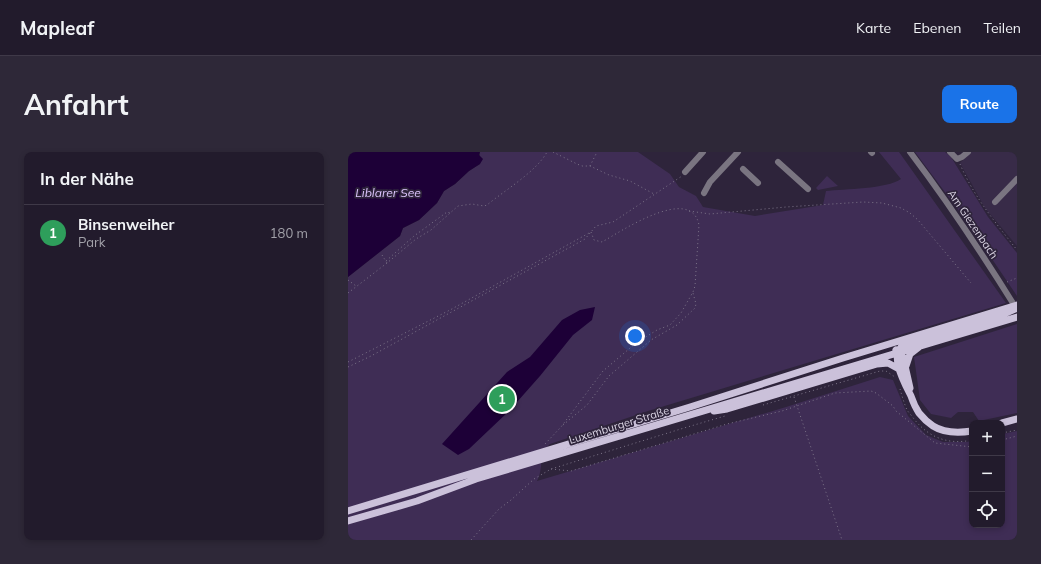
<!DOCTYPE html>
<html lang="de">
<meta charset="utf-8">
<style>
body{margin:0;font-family:Mulish,sans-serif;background:#2e2838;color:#f1f3f6}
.controls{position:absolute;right:12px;bottom:12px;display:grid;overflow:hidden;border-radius:8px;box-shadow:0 2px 6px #0003}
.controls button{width:36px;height:36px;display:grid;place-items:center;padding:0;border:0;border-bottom:1px solid #3f3948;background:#221b2c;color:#f1f3f6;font:20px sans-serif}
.you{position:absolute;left:287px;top:184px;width:14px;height:14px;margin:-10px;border:3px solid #fff;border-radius:50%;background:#1a73e8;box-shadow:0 0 0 6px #1a73e833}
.badge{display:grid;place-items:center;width:26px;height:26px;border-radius:50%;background:#1a73e8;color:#fff;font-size:13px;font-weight:700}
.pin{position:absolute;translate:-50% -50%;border:2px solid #fff;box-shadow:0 1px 4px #0006}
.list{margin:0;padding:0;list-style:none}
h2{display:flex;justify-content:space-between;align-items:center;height:52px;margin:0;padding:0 16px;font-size:17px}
h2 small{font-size:13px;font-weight:400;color:#a2a1a9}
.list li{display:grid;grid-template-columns:26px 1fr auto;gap:12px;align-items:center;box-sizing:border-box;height:56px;padding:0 16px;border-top:1px solid #3f3948}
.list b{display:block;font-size:15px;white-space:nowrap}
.list p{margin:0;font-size:13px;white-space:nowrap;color:#a2a1a9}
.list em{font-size:13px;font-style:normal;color:#a2a1a9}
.icon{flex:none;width:22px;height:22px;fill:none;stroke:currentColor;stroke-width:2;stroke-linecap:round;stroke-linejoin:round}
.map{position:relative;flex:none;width:669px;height:388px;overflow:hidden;border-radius:8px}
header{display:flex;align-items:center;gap:24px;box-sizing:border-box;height:56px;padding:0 20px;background:#221b2c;border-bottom:1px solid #3f3948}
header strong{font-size:19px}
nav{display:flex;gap:22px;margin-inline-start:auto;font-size:14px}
.intro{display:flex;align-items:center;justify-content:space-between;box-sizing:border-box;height:96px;padding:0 24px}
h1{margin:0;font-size:28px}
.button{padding:10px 18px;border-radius:8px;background:#1a73e8;color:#fff;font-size:14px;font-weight:700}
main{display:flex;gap:24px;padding:0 24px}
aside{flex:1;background:#221b2c;border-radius:8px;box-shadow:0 2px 6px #0003}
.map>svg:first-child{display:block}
.built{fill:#382b48}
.green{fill:#3f2d55}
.water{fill:#1d0037}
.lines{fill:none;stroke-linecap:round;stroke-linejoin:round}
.path{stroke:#7d7589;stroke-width:1;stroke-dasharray:1 3;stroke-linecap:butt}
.minor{stroke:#7a7581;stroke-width:6}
.major{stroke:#cbc1da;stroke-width:7}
.labels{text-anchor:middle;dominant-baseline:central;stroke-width:3.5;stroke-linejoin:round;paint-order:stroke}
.street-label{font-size:11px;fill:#dcd6e5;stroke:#2e243b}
.water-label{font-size:12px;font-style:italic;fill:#ddc5fd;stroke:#2e243b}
</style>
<header>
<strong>Mapleaf</strong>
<nav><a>Karte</a><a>Ebenen</a><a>Teilen</a></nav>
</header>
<div class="intro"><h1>Anfahrt</h1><a class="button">Route</a></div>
<main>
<aside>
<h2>In der Nähe<small></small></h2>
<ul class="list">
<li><span class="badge" style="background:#2e9e5b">1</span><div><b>Binsenweiher</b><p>Park</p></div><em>180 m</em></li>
</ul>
</aside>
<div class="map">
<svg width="669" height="388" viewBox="0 0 669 388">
<rect width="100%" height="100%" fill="#2e243b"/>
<path class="built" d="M623 0H669V94L637 56 612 11Z"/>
<path class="green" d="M132 0H290L322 22 331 35 348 44 355 55 407 64 475 53 478 39C496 37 539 37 553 27L531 0H551L658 151 300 259 202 292C190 302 196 317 189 329L438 255 532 225 545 228 560 264 578 283 595 290H618L624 289V373H654V282L669 279V388H0V125L52 84 55 76 71 68 89 51 96 39 107 32 121 19 132 12Z
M567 0H597L603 5 640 65 669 101V144L617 67Z
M479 24 490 34 470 38 468 36Z
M669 172V261L631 269 625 260H610L603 266 583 262 572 248 566 205Z"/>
<path class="water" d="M0 0H132L131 3 135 7 132 12 121 19 107 32 96 39 89 51 71 68 55 76 52 84 0 125Z
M247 155 244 168 225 183 192 224 161 259 121 297 110 303 94 292 159 220 182 205 214 168 232 158Z"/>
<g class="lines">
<path class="path" d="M205 0 229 12 234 14H242L261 23 282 29 306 42
M612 12C626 45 647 70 669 98
M242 14 249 0
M341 59 362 62 438 55 515 50 534 51 553 56 562 61 570 68 623 131
M34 103 39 111
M38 109 66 84 99 60 102 61
M0 128 8 134
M659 130 669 126
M0 141 39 111 68 87 83 78 110 54 124 52 136 54 139 53C157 38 188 20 199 0
M0 210 102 158 241 81
M0 215 23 204 237 87 248 74 265 70 334 24
M552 237C554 244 556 251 559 258 561 261 564 264 566 267 581 286 601 293 624 288
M446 245 494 388
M415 253 532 219H538L547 225
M215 273 239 253 261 224 303 188 329 173 347 156 348 152 345 141
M654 281 669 278
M654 288 669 284
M197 292 213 275 255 219 288 191 309 178 322 173 333 161 345 140 347 134 351 73C343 32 272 80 254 90L246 88 243 80
M203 317 223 319 379 272 434 259 487 241 523 239 528 241 545 254 548 259 587 291 624 295
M123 388 151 357 163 348 186 327 203 317 336 276 377 264"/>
<path class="minor" d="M523 0 524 1
M562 0C600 50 635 103 668 156
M602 0 609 7 614 5 620 0
M430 10 460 37
M395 17 410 31
M337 20 355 0
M356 41 362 30 390 0
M647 50 669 27"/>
<path class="major" d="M548 198 555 205 562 236
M558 214 562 202 571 195
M366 259 379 257 529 212 540 211 551 217
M654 271 669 267
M624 279C611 281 596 281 585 274 579 270 575 266 571 261 567 255 565 250 563 244 557 232 540 202 556 193L649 165 667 157
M0 359 342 255 495 206 669 153
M0 369 69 349 128 327 669 165"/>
</g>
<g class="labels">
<g class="street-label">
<text transform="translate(625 72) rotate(56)">Am Giezenbach</text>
<text transform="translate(271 273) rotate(-17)">Luxemburger Straße</text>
</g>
<g class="water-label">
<text x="40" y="40">Liblarer See</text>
</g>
</g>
</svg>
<div class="controls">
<button>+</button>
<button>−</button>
<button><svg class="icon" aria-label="locate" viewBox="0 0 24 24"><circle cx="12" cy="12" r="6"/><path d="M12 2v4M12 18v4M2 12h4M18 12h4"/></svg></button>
</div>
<div class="you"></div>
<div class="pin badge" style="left:154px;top:247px;background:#2e9e5b">1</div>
</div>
</main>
